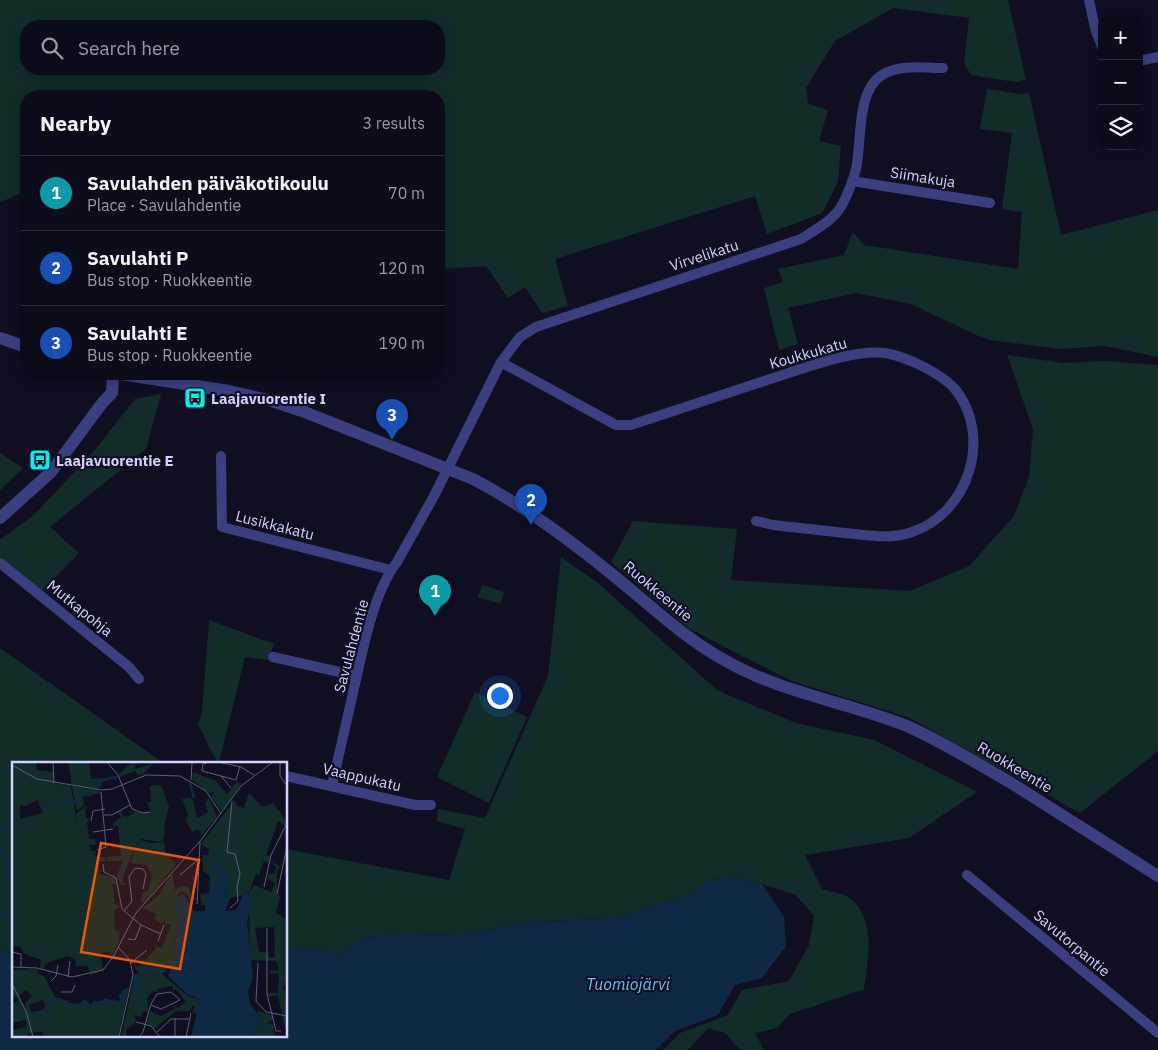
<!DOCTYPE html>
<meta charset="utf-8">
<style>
body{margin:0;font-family:"IBM Plex Sans",sans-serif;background:#151423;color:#f1f3f6}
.controls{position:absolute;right:15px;top:15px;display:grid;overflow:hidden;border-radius:10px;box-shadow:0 2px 12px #0003}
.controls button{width:45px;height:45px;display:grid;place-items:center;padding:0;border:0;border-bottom:1px solid #2c2b39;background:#0c0b1a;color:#f1f3f6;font:25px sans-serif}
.you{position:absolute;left:499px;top:695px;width:18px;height:18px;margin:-12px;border:4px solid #fff;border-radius:50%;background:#1a73e8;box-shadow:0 0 0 8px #1a73e833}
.badge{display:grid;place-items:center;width:32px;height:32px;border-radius:50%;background:#09eff1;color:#fff;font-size:16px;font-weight:700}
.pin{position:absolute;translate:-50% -41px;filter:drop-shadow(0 1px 2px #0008)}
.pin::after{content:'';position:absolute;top:26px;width:18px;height:15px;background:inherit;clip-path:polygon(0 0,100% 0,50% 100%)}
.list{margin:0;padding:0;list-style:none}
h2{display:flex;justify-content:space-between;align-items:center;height:65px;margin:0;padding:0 20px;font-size:21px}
h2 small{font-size:16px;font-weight:400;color:#9a9ba2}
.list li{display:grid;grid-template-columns:32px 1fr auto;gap:15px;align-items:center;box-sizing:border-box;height:75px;padding:0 20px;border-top:1px solid #2c2b39}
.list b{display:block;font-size:19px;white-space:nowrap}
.list p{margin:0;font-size:16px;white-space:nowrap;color:#9a9ba2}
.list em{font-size:16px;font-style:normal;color:#9a9ba2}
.icon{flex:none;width:28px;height:28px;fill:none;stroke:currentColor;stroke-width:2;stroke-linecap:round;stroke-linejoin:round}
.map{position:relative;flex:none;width:1158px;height:1050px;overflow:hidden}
.search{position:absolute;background:#0c0b1a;box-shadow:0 2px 12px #0003;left:20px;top:20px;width:425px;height:55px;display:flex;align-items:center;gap:12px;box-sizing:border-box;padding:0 18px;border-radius:20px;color:#9a9ba2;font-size:19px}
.panel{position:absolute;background:#0c0b1a;box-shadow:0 2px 12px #0003;left:20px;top:90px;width:425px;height:290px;border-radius:20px}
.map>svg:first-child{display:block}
.green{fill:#122c29;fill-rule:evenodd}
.water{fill:#0f2945}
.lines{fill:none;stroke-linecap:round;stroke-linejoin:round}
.stream{stroke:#0f2945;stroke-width:3}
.minor{stroke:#3b3f7f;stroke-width:10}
.tertiary{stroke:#3b3f7f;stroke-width:12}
.labels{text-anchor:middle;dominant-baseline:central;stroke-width:4.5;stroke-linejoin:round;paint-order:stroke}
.street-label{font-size:15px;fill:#d3d1fd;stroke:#100f22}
.poi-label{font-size:15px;font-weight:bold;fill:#d3d1fd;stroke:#100f22;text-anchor:start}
.water-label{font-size:16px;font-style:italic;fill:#64c1f9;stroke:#100f22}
.inset-river{fill:none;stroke:#0f2945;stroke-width:2.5}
.inset-road{fill:none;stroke:#5e5d7a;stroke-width:1}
.view{fill:#e8590c;fill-opacity:0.15;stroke:#e8590c;stroke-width:2.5}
.inset-edge{fill:none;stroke:#d3d1fd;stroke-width:2.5}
</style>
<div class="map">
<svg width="1158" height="1050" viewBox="0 0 1158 1050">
<rect width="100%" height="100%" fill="#100f22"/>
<path class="green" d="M0 0H1008L1026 80 1015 82 971 75 964 63 969 18 893 8 835 41 806 88 808 104 828 110 819 141 841 146 838 181 822 213 767 234 755 196 555 259 568 306 542 313 525 287 508 298 486 266 439 269V96H26V192L0 202ZM439 26V69H26V26Z
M987 89 1022 94 1029 93 1061 235 1158 210V357L1105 346 1061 349 990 340 976 335 911 304 856 293 788 308 798 344 779 350 764 288 783 282 778 269 844 255 853 232 864 245 1018 269 1022 212 1002 209 1012 133 980 129Z
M1007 355 1063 363 1105 361 1158 365V751L1080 813 908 717 792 681 688 628 611 562 633 521 737 529 731 580 910 591 969 566 1014 516 1029 477 1033 429Z
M161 394 146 449 50 527 79 553 42 591 0 557V540L35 514 94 451 135 399Z
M0 453 23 468 0 490Z
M561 557 598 583 718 691 796 723 874 740 977 792 909 838 805 855 822 889C830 892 842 893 848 897 877 917 868 960 864 989L790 1014 777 1028 755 1033 764 1050H740L725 1033 708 1028 688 1050H663L680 1033 728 1015 742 990 789 981 809 945 814 916 796 895 762 884 737 878 710 880 687 895 614 919 536 921 460 935 404 934 367 937 341 953 286 947V849L449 880 465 829 437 821 438 809 485 818 548 676Z
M482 585 504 592 500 604 478 597Z
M209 620 274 644 268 660 245 657 219 762C209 752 206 737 198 725L202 711Z
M0 648 165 764H14V954L0 950Z
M475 692 527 717 489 803 437 777Z"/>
<path class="water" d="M737 878 762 884 784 917 786 946 762 978 735 985 718 1015 675 1031 656 1050H0V950L14 954V1036H286V947L341 953 367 937 404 934 460 935 536 921 614 919 687 895 709 880Z"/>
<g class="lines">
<path class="stream" d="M17 764 22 760
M0 774 14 766
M0 832 14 824
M0 850 9 863 8 878 0 882
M0 912 12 920 14 924"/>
<path class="minor" d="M1089 0 1095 28 1102 47
M1139 61 1158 57
M852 181 990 203
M501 362 616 425H631C676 410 722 395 767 380 800 370 851 349 885 353 905 356 941 373 955 389 993 436 969 513 912 532 890 540 867 535 845 533 821 530 797 528 773 525L756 521
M221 456 222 527 391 570
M0 563 129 667 139 679
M273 657 357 676
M286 776 415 805H431
M332 786C339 753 347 721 354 688 363 650 373 593 397 562L434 496 501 362 520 337 536 327 801 239C816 229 833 221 842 205 848 194 853 180 856 169 862 142 856 91 882 75 900 64 923 68 943 68
M967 875 1158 1033"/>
<path class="tertiary" d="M0 338 26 347
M121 374 229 391 272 401 302 411 473 479C521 504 566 537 608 571 647 602 682 637 726 661 782 693 847 702 907 726 945 743 980 765 1016 786 1063 816 1111 846 1158 876
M0 518 51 472 103 402 112 393 113 374"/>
</g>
<defs>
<g id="bus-square" transform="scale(1.125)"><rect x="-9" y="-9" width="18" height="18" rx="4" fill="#09eff1" stroke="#100f22"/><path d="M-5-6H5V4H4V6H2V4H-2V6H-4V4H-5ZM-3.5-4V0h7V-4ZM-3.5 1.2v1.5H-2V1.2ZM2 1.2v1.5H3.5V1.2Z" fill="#111"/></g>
</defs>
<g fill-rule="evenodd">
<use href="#bus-square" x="195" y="398"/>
<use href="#bus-square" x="40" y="460"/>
</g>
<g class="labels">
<g class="street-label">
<text transform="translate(923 177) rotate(9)">Siimakuja</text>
<text transform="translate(704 255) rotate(-18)">Virvelikatu</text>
<text transform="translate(808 353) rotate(-16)">Koukkukatu</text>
<text transform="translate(275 525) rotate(14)">Lusikkakatu</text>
<text transform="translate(658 591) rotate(40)">Ruokkeentie</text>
<text transform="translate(80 608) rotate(39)">Mutkapohja</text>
<text transform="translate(351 646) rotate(-75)">Savulahdentie</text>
<text transform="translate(1015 767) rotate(31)">Ruokkeentie</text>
<text transform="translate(362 777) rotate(13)">Vaappukatu</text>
<text transform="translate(1072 943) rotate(40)">Savutorpantie</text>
</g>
<g class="poi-label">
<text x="211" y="398">Laajavuorentie I</text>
<text x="56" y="460">Laajavuorentie E</text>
</g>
<g class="water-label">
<text x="628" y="984">Tuomiojärvi</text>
</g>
</g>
<g transform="translate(12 762)">
<rect width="275" height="275" fill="#100f22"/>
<path d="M0 0H24L25 8 42 10V21L59 24 65 62 64 52 73 44 74 56 78 57 75 60 77 77H83L84 83H77L79 89H84L83 95H94L93 100 87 99V112L103 116 104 122H100L103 142 108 144 102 149 103 168 108 171 106 176 108 177 100 193 96 189 88 191 91 207 84 211 78 213 76 204H64L63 197 55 194 33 202 32 208 28 206 29 198 11 191 9 185 0 183ZM26 38 31 51 8 57V42L13 44ZM56 0H77L79 17 106 15 91 19 88 27 60 23ZM120 0H124L123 7 142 1 131 12 126 13 123 9 108 15 107 12ZM181 10 204 19 215 32 225 19 229 22 211 48H208L199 34 205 29 197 31 180 18ZM149 23 157 45 152 65 153 73 149 80 129 77 122 87 129 78 138 81H149L152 79 153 89 164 102 132 142 129 139 131 129 136 130 140 114 135 103 119 101 122 87 111 114V121L115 122 109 123 105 114 111 99H94L95 95 109 94 106 64 101 65 102 60 109 56 106 51 109 48 111 54 116 55 123 50H139L135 40H139L138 24ZM60 24 88 29 89 31 71 35 72 43 65 49ZM237 31 250 45 261 41 275 60 273 64 266 59 254 93 258 94 257 100 252 99 247 113 244 111 237 131 234 128 230 134 220 135 214 142V129L190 144 188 132 197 131 198 114 191 109 190 93H196L197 87 189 82 223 38 225 44 232 46ZM178 36 181 38 185 56 196 50 193 40 197 36 205 55 190 73 186 67 180 70 174 58 176 52 170 37ZM258 99 268 104 265 110V132L268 134 264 151 275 158V214L271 228 275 231V274L266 234H256V231H266L267 212 257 211V208L267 209V205L264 199 238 198 237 131 242 123 259 130 263 121 256 117V112L263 111 264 104ZM262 165 263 195H257L256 190H247L243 166ZM160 111 163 128 169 124 177 125 179 136H187L178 139 181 148 175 132 169 129 165 133V174L160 182 165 200 150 212 177 235 188 238 187 245 184 251H180L183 245 181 243 178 249H164L142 267 135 260 138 249 149 254 163 247 161 243 165 246 174 240 164 227 161 229 160 224 145 227 144 231 142 228 135 236 136 250 131 249 129 255 122 253 124 260 114 268V275H109L123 213 128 214 121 201 127 204 144 187 142 184 150 186 159 162H153V157L150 162 142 157 145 152 131 146 146 134ZM26 207 25 211 32 214 43 235 55 241 66 242 73 238 79 242 94 237 107 239 110 228 117 226 106 275H31V270H24L15 272V275H2L0 268 15 265 14 258 0 261V243L7 238 4 234 0 237V208ZM15 228 20 234 13 241 15 249 5 234ZM31 238 35 248 19 250 17 243ZM245 249 259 253 261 258 253 261 261 262 263 275H243L248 255Z" fill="#122c29" fill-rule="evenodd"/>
<path d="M203 99 217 118 213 130 217 140 213 149 224 148 234 128 240 138 235 160 241 216 236 229 238 242 248 255 243 275H179L188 238 175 232 156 214 161 201 165 200 158 188 165 174 164 135 171 132 182 149H193V140L198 139 199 129 206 118V111L197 107Z" fill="#0f2945"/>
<path class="inset-river" d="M178 21 182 36M84 25 91 18 105 15M28 44 66 39 76 28M128 212 151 203 154 206 160 199 165 200M119 228 123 229V214L127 213M17 252 31 249 41 238 47 237 66 246 72 239 81 246 82 240 93 242V238L100 243V239L108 241 112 236 108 234 116 227"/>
<path class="inset-road" d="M41 0 42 21M95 0 106 13 120 47 131 51 138 50M198 0 191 2 190 9 224 18 228 4M206 0 229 5 242 13M268 0V14L275 24M0 3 25 17 89 28 100 27 134 13 168 14 194 29 209 52M209 14 219 26M179 18 180 0M92 53H100L118 43M79 59 81 49 93 47M81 70 101 67M85 88 94 85 89 30M91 102 92 110 104 116 110 147 129 163 149 172M168 113 188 96M252 125 259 93 275 61M265 132 275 84M185 142 188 80M218 146 226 139 225 125 228 112 223 92 215 90 220 39M112 149 120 139 117 115 123 106 131 107 134 112 131 127M255 166V232L264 269H269M116 177 123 178 129 163M146 179 152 163M106 185 118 198 121 213 107 275M0 190 9 192V206M119 201 135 188M246 201 244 239 254 250 275 254M0 205 25 206 60 215 91 208 101 195 124 151 189 78 229 24 261 0M56 215 58 199M39 219 44 214 46 203M0 222 14 249 21 275M49 230H60L63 223M124 260 139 264 148 275M145 270 159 257H177M127 275 131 270 138 245 140 240 144 234 145 232 159 230 168 238 149 247 139 243M163 275V256M174 275 179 251"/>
<path class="view" d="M89 81 187 98 168 207 69 190Z"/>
<rect width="275" height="275" class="inset-edge"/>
</g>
</svg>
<div class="controls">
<button>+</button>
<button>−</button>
<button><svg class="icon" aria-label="layers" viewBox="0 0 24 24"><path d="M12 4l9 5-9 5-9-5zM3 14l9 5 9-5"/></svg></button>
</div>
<div class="you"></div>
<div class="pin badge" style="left:435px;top:616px;background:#0f9aa8">1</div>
<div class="pin badge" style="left:531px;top:525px;background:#1a4fb4">2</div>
<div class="pin badge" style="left:392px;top:440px;background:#1a4fb4">3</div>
<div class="search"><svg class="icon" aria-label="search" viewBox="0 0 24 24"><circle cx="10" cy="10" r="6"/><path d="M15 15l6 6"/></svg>Search here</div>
<section class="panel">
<h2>Nearby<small>3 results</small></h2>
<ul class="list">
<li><span class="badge" style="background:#0f9aa8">1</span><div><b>Savulahden päiväkotikoulu</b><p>Place · Savulahdentie</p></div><em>70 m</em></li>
<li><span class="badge" style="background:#1a4fb4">2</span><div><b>Savulahti P</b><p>Bus stop · Ruokkeentie</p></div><em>120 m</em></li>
<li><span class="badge" style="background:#1a4fb4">3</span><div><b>Savulahti E</b><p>Bus stop · Ruokkeentie</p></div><em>190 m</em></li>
</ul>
</section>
</div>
